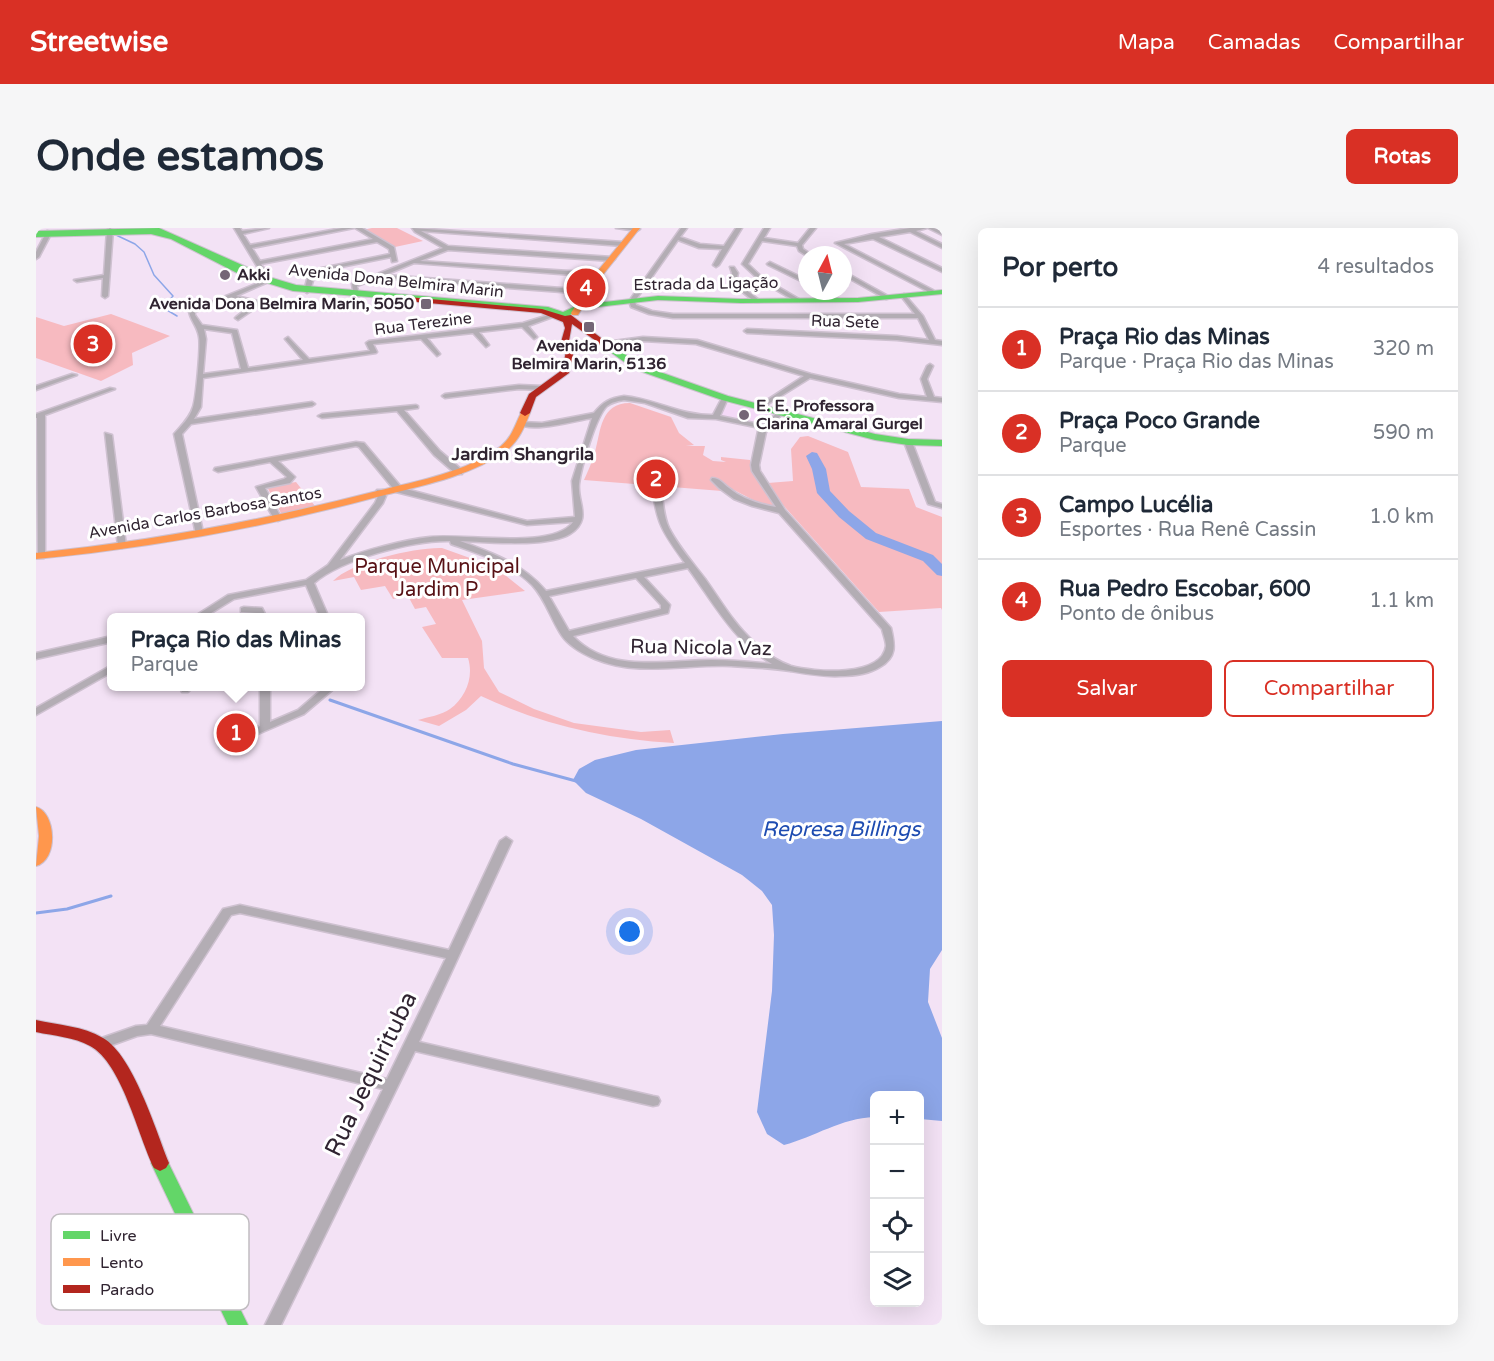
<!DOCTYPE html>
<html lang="pt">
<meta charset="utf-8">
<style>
body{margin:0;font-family:"Varela Round",sans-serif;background:#f6f6f7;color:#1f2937}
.controls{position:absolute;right:18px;bottom:18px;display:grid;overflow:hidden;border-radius:9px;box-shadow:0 6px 24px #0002}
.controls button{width:54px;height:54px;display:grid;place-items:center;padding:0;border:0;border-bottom:2px solid #e0e1e3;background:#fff;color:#1f2937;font:30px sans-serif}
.compass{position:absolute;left:762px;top:18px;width:54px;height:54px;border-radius:50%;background:#fff;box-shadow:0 6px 24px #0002;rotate:7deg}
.you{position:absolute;left:594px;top:704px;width:21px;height:21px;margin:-15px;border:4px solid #fff;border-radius:50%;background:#1a73e8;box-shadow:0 0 0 9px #1a73e833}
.badge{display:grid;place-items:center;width:39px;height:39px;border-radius:50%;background:#d93025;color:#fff;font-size:20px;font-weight:700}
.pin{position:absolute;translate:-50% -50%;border:3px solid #fff;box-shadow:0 2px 6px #0006}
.popup{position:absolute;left:71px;top:385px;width:258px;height:78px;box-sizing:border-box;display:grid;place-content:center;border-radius:9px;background:#fff;filter:drop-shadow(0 2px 4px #0005);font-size:20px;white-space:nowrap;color:#747a83}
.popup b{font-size:22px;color:#1f2937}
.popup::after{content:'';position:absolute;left:50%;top:100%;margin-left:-12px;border:12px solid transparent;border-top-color:#fff}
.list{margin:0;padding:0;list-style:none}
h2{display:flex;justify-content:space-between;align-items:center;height:78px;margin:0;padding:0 24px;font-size:26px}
h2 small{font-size:20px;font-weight:400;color:#747a83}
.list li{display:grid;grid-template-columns:39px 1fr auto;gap:18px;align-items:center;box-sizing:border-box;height:84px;padding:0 24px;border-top:2px solid #e0e1e3}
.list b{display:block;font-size:22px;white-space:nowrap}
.list p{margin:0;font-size:20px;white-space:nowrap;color:#747a83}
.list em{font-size:20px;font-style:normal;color:#747a83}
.actions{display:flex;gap:12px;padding:18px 24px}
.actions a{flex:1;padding:14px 0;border:2px solid #d93025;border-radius:9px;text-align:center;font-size:21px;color:#d93025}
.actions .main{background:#d93025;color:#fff}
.icon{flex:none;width:33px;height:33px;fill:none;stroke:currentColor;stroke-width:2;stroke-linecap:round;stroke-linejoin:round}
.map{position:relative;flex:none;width:906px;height:1097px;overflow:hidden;border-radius:9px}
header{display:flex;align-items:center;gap:36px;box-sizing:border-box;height:84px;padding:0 30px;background:#d93025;color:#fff}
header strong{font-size:28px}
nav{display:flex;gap:33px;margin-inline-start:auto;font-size:21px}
.intro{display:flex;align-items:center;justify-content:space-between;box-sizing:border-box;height:144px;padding:0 36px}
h1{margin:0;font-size:42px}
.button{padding:15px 27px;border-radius:9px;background:#d93025;color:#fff;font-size:21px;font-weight:700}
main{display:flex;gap:36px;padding:0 36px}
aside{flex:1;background:#fff;border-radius:9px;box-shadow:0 6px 24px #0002}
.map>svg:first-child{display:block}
.built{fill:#f4d9f7}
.green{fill:#f7bac0}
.water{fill:#8da6e8}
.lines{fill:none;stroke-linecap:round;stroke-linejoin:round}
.stream-far1{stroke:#8da6e8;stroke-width:1.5}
.stream{stroke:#8da6e8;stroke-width:3}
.river{fill:#8da6e8;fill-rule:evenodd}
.street-casing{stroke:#cec1d0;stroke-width:3}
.fast-casing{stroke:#cec1d0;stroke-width:2}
.slow-casing{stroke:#cec1d0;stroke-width:2}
.jam-casing{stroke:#cec1d0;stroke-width:2}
.street{fill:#b3adb4;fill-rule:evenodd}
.fast{fill:#63d668;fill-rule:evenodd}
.slow{fill:#ff974d;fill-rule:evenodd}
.jam{fill:#b3261e;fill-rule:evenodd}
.poi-dot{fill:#746676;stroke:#fff;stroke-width:2}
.labels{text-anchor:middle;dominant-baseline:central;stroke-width:6;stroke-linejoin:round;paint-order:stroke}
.far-poi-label{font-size:16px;font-weight:bold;fill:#302431;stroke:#fff;text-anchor:start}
.far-street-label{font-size:16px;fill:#302431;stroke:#fff}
.far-quarter-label{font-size:18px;font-weight:bold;fill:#302431;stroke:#fff}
.park-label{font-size:20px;fill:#571115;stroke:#fff}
.street-label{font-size:20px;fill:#302431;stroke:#fff}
.water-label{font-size:21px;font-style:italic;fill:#1e4cb1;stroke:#fff}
.near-street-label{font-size:24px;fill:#302431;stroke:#fff}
.key{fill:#fff;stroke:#c1bdc1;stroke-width:1.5}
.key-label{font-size:16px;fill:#302431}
</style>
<header>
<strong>Streetwise</strong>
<nav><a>Mapa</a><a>Camadas</a><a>Compartilhar</a></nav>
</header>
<div class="intro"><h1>Onde estamos</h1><a class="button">Rotas</a></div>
<main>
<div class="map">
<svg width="906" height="1097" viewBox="0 0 906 1097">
<rect width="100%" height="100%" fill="#f3e2f5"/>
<path class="built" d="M689 175 737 186 725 197 680 188Z"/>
<path class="green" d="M336 0H361L387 13 359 19 327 2Z
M75 86 134 108 96 125 97 137 65 153 0 130V89L28 98Z
M594 175 635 189 643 205 658 217 650 218H669L667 227 677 233 690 234 685 232V229L714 232 715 239 741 279 725 276 694 260 686 263 548 252C552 243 556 234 559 224 565 203 564 175 594 175Z
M772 208 812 224 825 259 873 261 880 279 906 289V382L905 380 843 384 747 277 732 255 757 253 755 221 764 209Z
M260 254 279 278 246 287 231 259Z
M406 320 459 339 489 363 426 372 446 413 448 440 463 464 498 481 538 495 605 504 634 502 638 515C570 511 507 497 445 468L430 482 403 498 382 492C392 489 406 487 414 481 430 469 438 449 432 430H406L386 399 400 396 390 379 379 381 372 368 357 371 349 358 325 362 318 349 297 353C315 334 380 319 406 320Z"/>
<path class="water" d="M906 493V722L894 741 892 774 906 810V893L884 891V868H838V889C806 890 778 909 748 917L731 906 721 884 736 763 738 707 736 677 726 663 706 647 605 591 550 565 537 552 543 541 559 532 600 522 747 506Z"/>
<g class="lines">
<path class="stream-far1" d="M80 7 99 16 108 24 118 47 137 68 132 74 131 82 141 88"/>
<path class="stream" d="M294 472 477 536 540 553
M0 685 31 681 75 668"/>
<path class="river" d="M776 224 781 225 790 241 794 263 813 283 840 305 897 327 906 336V348L901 347 887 333 830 311 803 289 781 265 776 241 770 228Z"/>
<g class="street-casing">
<path id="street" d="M74 0 77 2 72 68 69 70 66 68 67 50 41 54 38 52 68 47 71 2Z
M198 0H204L206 3 233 0 207 6 214 17 306 0H318L216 20 224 33 337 11 319 0H326L358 19 361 33 356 34 355 29 285 43 278 49 274 63 271 65 268 63 272 48 281 41 354 26 353 21 341 14 225 36 231 45 226 51 223 49 225 45Z
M376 0 587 14 590 16 587 18 385 3 412 18 576 29 579 31 576 33 412 22 384 33 563 45 566 47 563 49 378 35 349 47 552 62 555 64 552 66 342 50 321 58 323 68 318 69 316 56 407 20 379 4Z
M580 0H603L604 1 601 3Z
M645 0H651L644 9 664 16 688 18 700 0H706L683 37 680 39 677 37 686 21 663 20 642 12 599 73 600 77 616 83 637 86H879L865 68 868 66 887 88 899 112 906 113V117L861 112 711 105 708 103 711 101 861 108 893 112 882 90H637L613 86 595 79 593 73Z
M728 0H734L728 10 762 15 774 0H780L766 17 767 21 776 27 771 28 763 23 761 18 726 13 712 36 727 50 763 71V73H759L723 52 706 36Z
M874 0H891L880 3 906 16V20L874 4 843 9 906 40V44L837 11 808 16 897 62 898 63 894 66H890L891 63 799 15 836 6Z
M892 0H899L906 3V7Z
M11 3 16 4 3 29 0 31V24Z
M734 34 771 52V56L732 37 731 36Z
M694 39H698L702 45 700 54 723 72V74H719L695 55 696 45Z
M807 43 854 69 855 70 850 71 807 47Z
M232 51 237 52 200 68 236 76V78L224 77 202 92 199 90 200 89 218 75 194 70 159 84V87L166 97 201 102 212 140 267 132 249 111 252 109 273 131 334 123 330 115 333 113 487 95 519 85 522 87 492 98 501 109 498 111 486 99 443 104 453 117 450 119 437 105 391 110 404 126 401 128 385 111 337 116 341 124 340 125 167 150 165 179 158 191 276 174 279 176 276 178 155 196 146 206 167 304 166 306H160L138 206C145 198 154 190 157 179 160 171 165 117 163 109 162 99 154 92 153 83ZM168 101 196 105 205 141 167 146 170 111Z
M784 63H791L805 72 800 73Z
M607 109 661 112 775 146 863 166 891 169 885 151 891 138 894 136 897 138 891 151 898 169 906 170V174L863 170 774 150 724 181 722 180V178L768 148 660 116 607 113 570 118 567 116 570 114Z
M36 146 41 147 0 162V158Z
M483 157 506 158 509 160 506 162 483 161 409 170 406 168 409 166Z
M74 160 79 161 9 187V328L8 330H2L1 190H0V186Z
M588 168C619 171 646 188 677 187L686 170 689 168 692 170 684 188 728 197 743 183H747V185L730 204 723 237 724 243 749 282 855 400C859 417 861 429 844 439 833 446 817 448 804 448 787 449 771 446 754 443 735 440 714 439 695 438 650 436 602 449 559 431 547 426 533 418 526 408 515 392 510 372 496 357 474 335 443 326 415 316L414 313C378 312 306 331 278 355L293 390H284L270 357 198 371 167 390H156L192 367 270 352 292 337 339 275 342 268 340 264 341 262H347L350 268 347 275 304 332C330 322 366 312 394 309 427 305 517 322 537 294L491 297 360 264 323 219 320 218 242 233 259 249 254 255 229 260 246 291 242 293 238 291 220 259 248 251 251 249 234 234 182 244 178 242 179 240 320 214 328 215 366 260 491 293 539 289 536 253 556 190C537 193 498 205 481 196L485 194 506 195 558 185C567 174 574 170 588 168ZM588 172 609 175 652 190 680 191 724 200 722 203 715 237 716 243 740 279C723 276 706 271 693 260 687 256 684 250 676 250L675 252 683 260 698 271 716 278 743 285 846 401C847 406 850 413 850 418 846 450 777 444 755 438 741 433 728 424 717 413 698 396 685 373 670 352 657 335 642 318 633 300 626 285 628 270 623 255H620L616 257C620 295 627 305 649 335L510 363C487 336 457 325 424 313 452 314 511 320 534 306 557 291 541 275 543 256 545 240 560 188 571 178 576 174 582 173 588 172ZM652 340C677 374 698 414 736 436 716 434 696 432 675 432 629 432 573 446 537 408L632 385 634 377 608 349ZM600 350 625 377V381L533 403 513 368Z
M380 177 382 178V180L368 182 404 223 426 242V246H420L398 227 361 183 286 190 282 188 286 186Z
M69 205 76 207 90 318 86 320 82 318Z
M869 212 876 214 899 274 906 276V280L892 276 868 214Z
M208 379 226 380 231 390H222L220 385 205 384V380Z
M76 408V414L0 431V425Z
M76 437V444L0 487V480Z
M143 458H153L154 462 152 464H146Z
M224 458H234V494L262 482 290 458H301L268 486 192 519H184L183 517 184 515 224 498Z
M470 609 476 613 383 814 617 868 622 869 624 873 622 877 617 878 379 823 245 1097H229L347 861 115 806 101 808 65 821 60 820 58 816 60 812 100 798 111 797 187 681 204 677 413 722 464 613ZM204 685 410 730 351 851 124 798 195 687Z"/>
</g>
<g class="fast-casing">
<path id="fast" d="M123 0 233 49 260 57 512 79 527 84 542 77 622 68 705 71 822 70 906 62V66L822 74 705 75 622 72 544 81 534 87 535 91H521V87L511 83 257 63 205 47 135 11 115 6 0 9V3Z
M562 111H568L604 137 692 168 839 206 872 211 906 212V218L872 217 839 212 686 172 598 141 562 115Z
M124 927 130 930 212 1097H192L115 935 118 930Z"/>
</g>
<g class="slow-casing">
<path id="slow" d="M597 0H604L566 48 542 87H536L535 85 560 45Z
M486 183 494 185C488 200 483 213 470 223 433 249 384 258 341 269 229 299 116 320 0 331V325C116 313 229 292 341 263 381 253 432 244 465 218 477 208 479 196 486 183Z
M0 579C20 584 23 632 0 638L3 608Z"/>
</g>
<g class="jam-casing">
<path id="jam" d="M361 68 506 81 529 88 535 87 569 113 555 123 538 122 533 145 500 169 494 185 489 188 484 185 493 166 526 142 531 119 525 114 529 100 527 94 505 85 358 72V68ZM536 96 560 113 547 119 533 113Z
M0 792C22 797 47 798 67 810 97 827 120 903 133 935L130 940 124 943 118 940C102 908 86 835 54 818 38 809 18 808 0 804Z"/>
</g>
<use href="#street" class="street"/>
<use href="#fast" class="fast"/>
<use href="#slow" class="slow"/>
<use href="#jam" class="jam"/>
</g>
<g class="poi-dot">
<circle cx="189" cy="47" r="6"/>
<rect x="384" y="70" width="12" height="12" rx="3"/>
<rect x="547" y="93" width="12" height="12" rx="3"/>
<circle cx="708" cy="187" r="6"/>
</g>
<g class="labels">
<g class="far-poi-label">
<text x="201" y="47">Akki</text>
<text x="378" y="76" text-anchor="end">Avenida Dona Belmira Marin, 5050</text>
<text x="553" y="118" text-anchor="middle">Avenida Dona<tspan x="553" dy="18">Belmira Marin, 5136</tspan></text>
<text x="720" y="178">E. E. Professora<tspan x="720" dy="18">Clarina Amaral Gurgel</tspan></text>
</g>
<g class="far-street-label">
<text transform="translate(360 53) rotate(6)">Avenida Dona Belmira Marin</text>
<text transform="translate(670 56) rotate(-1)">Estrada da Ligação</text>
<text transform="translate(809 94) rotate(2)">Rua Sete</text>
<text transform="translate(387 96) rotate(-7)">Rua Terezine</text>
<text transform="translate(169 285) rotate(-10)">Avenida Carlos Barbosa Santos</text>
</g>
<g class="far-quarter-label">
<text x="487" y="226">Jardim Shangrila</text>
</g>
<g class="park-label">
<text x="401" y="339">Parque Municipal<tspan x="401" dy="23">Jardim P</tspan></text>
</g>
<g class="street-label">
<text transform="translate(665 420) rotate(1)">Rua Nicola Vaz</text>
</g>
<g class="water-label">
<text x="805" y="601">Represa Billings</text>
</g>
<g class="near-street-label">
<text transform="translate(335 846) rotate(-64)">Rua Jequirituba</text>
</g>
</g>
<rect x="15" y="986" width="198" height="96" rx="9" class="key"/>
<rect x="27" y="1003" width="27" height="8" fill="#63d668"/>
<rect x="27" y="1030" width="27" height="8" fill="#ff974d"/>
<rect x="27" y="1057" width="27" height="8" fill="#b3261e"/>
<g class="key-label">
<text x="64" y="1013">Livre</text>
<text x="64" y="1040">Lento</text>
<text x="64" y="1067">Parado</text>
</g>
</svg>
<div class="controls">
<button>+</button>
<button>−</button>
<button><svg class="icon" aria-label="locate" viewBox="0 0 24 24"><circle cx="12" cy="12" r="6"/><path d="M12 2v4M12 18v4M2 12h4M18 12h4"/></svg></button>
<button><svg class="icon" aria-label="layers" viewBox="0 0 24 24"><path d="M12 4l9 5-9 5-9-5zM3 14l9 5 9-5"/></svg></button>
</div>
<svg class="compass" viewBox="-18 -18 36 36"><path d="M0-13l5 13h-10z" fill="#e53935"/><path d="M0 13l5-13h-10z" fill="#747a83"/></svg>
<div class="you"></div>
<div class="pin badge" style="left:200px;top:505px">1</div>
<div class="popup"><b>Praça Rio das Minas</b>Parque</div>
<div class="pin badge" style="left:620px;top:251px">2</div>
<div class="pin badge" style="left:57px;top:116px">3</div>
<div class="pin badge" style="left:550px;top:60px">4</div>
</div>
<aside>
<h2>Por perto<small>4 resultados</small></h2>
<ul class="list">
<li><span class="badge">1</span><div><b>Praça Rio das Minas</b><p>Parque · Praça Rio das Minas</p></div><em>320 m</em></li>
<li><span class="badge">2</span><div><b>Praça Poco Grande</b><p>Parque</p></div><em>590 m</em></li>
<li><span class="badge">3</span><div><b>Campo Lucélia</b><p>Esportes · Rua Renê Cassin</p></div><em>1.0 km</em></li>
<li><span class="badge">4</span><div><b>Rua Pedro Escobar, 600</b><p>Ponto de ônibus</p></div><em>1.1 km</em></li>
</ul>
<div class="actions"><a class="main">Salvar</a><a>Compartilhar</a></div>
</aside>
</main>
